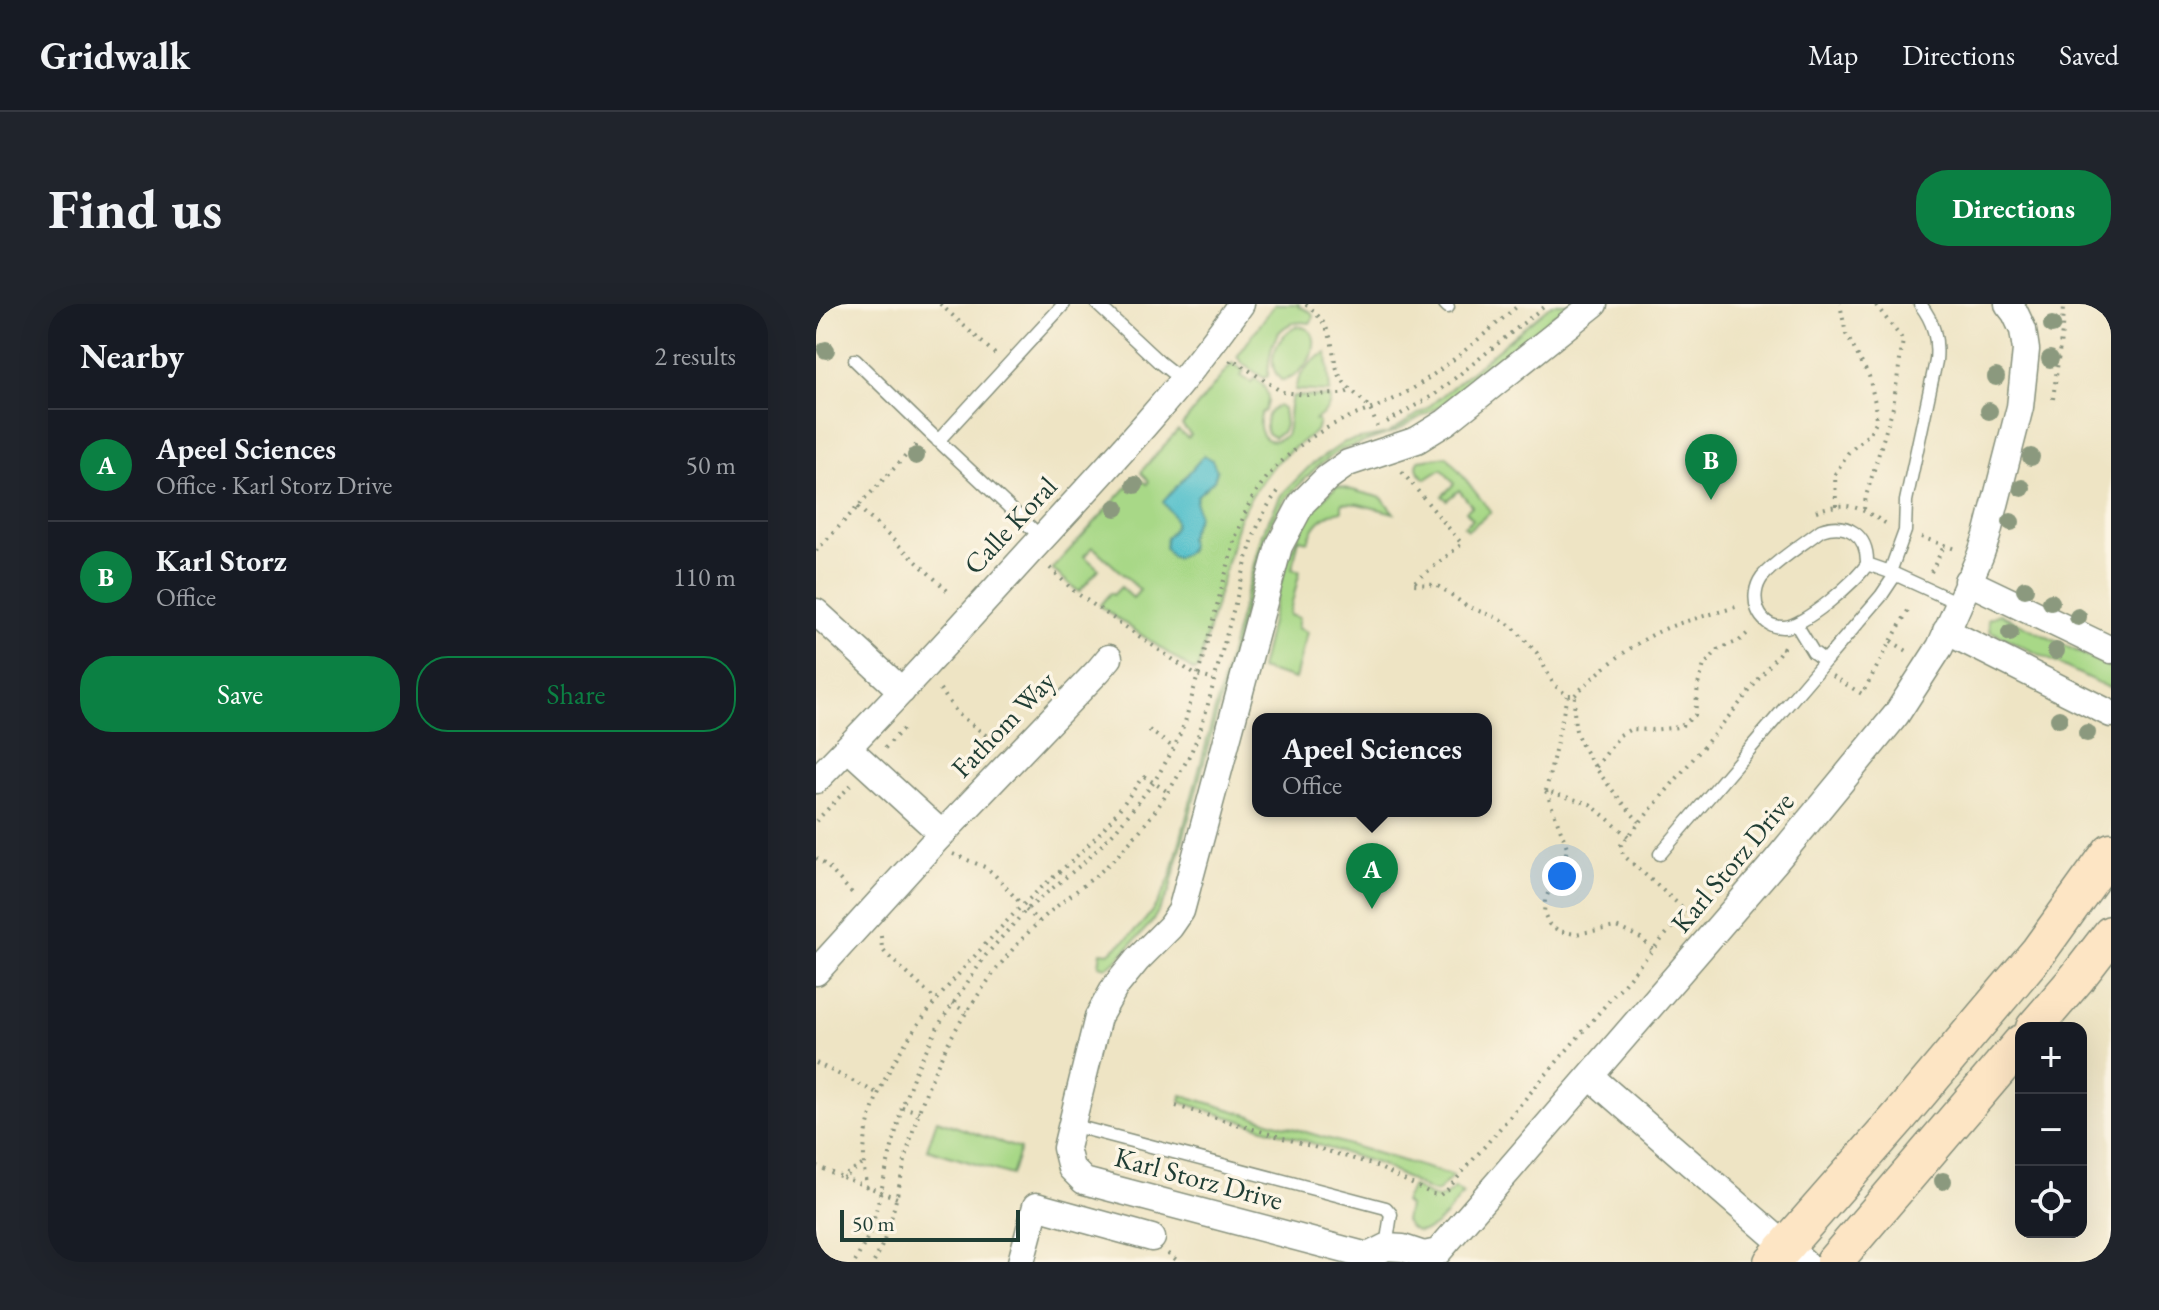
<!DOCTYPE html>
<meta charset="utf-8">
<style>
body{margin:0;font-family:"EB Garamond",serif;background:#20242c;color:#f1f3f6}
.controls{position:absolute;right:24px;bottom:24px;display:grid;overflow:hidden;border-radius:16px;box-shadow:0 8px 32px #0002}
.controls button{width:72px;height:72px;display:grid;place-items:center;padding:0;border:0;border-bottom:2px solid #363941;background:#171b24;color:#f1f3f6;font:40px sans-serif}
.scale{position:absolute;left:24px;bottom:20px;width:180px;box-sizing:border-box;padding-left:8px;border:4px solid #1f3d34;border-top:0;font-size:22px;line-height:28px;white-space:nowrap;color:#1f3d34;-webkit-text-stroke:6px #fcf5e5;paint-order:stroke}
.you{position:absolute;left:746px;top:572px;width:28px;height:28px;margin:-20px;border:6px solid #fff;border-radius:50%;background:#1a73e8;box-shadow:0 0 0 12px #1a73e833}
.badge{display:grid;place-items:center;width:52px;height:52px;border-radius:50%;background:#0b8043;color:#fff;font-size:26px;font-weight:700}
.pin{position:absolute;translate:-50% -66px;filter:drop-shadow(0 2px 4px #0008)}
.pin::after{content:'';position:absolute;top:42px;width:28px;height:24px;background:inherit;clip-path:polygon(0 0,100% 0,50% 100%)}
.popup{position:absolute;left:436px;top:409px;width:240px;height:104px;box-sizing:border-box;display:grid;place-content:center;border-radius:16px;background:#171b24;filter:drop-shadow(0 2px 6px #0005);font-size:26px;white-space:nowrap;color:#9ea1a6}
.popup b{font-size:30px;color:#f1f3f6}
.popup::after{content:'';position:absolute;left:50%;top:100%;margin-left:-16px;border:16px solid transparent;border-top-color:#171b24}
.list{margin:0;padding:0;list-style:none}
h2{display:flex;justify-content:space-between;align-items:center;height:104px;margin:0;padding:0 32px;font-size:34px}
h2 small{font-size:26px;font-weight:400;color:#9ea1a6}
.list li{display:grid;grid-template-columns:52px 1fr auto;gap:24px;align-items:center;box-sizing:border-box;height:112px;padding:0 32px;border-top:2px solid #363941}
.list b{display:block;font-size:30px;white-space:nowrap}
.list p{margin:0;font-size:26px;white-space:nowrap;color:#9ea1a6}
.list em{font-size:26px;font-style:normal;color:#9ea1a6}
.actions{display:flex;gap:16px;padding:24px 32px}
.actions a{flex:1;padding:18px 0;border:2px solid #0b8043;border-radius:32px;text-align:center;font-size:28px;color:#0b8043}
.actions .main{background:#0b8043;color:#fff}
.icon{flex:none;width:44px;height:44px;fill:none;stroke:currentColor;stroke-width:2;stroke-linecap:round;stroke-linejoin:round}
.map{position:relative;flex:none;width:1295px;height:958px;overflow:hidden;border-radius:32px}
header{display:flex;align-items:center;gap:48px;box-sizing:border-box;height:112px;padding:0 40px;background:#171b24;border-bottom:2px solid #363941}
header strong{font-size:38px}
nav{display:flex;gap:44px;margin-inline-start:auto;font-size:28px}
.intro{display:flex;align-items:center;justify-content:space-between;box-sizing:border-box;height:192px;padding:0 48px}
h1{margin:0;font-size:56px}
.button{padding:20px 36px;border-radius:32px;background:#0b8043;color:#fff;font-size:28px;font-weight:700}
main{display:flex;gap:48px;padding:0 48px}
aside{flex:1;background:#171b24;border-radius:32px;box-shadow:0 8px 32px #0002}
.map>svg:first-child{display:block}
.green{fill:#a8d887;stroke:#648a5e;stroke-width:2}
.water{fill:#53c0cb;stroke:#397e80;stroke-width:2}
.lines{fill:none;stroke-linecap:round;stroke-linejoin:round}
.lane-casing{stroke:#86907c;stroke-width:15}
.street-casing{stroke:#86907c;stroke-width:29}
.secondary-casing{stroke:#86907c;stroke-width:39}
.path{stroke:#86907c;stroke-width:4;stroke-dasharray:2 6;stroke-linecap:butt}
.lane{stroke:#fff;stroke-width:12}
.street{stroke:#fff;stroke-width:26}
.secondary{stroke:#fde5c4;stroke-width:36}
.tree{fill:#8b997e}
.labels{text-anchor:middle;dominant-baseline:central;stroke-width:7;stroke-linejoin:round;paint-order:stroke}
.street-label{font-size:28px;fill:#1f3d34;stroke:#fcf5e5}
</style>
<header>
<strong>Gridwalk</strong>
<nav><a>Map</a><a>Directions</a><a>Saved</a></nav>
</header>
<div class="intro"><h1>Find us</h1><a class="button">Directions</a></div>
<main>
<aside>
<h2>Nearby<small>2 results</small></h2>
<ul class="list">
<li><span class="badge">A</span><div><b>Apeel Sciences</b><p>Office · Karl Storz Drive</p></div><em>50 m</em></li>
<li><span class="badge">B</span><div><b>Karl Storz</b><p>Office</p></div><em>110 m</em></li>
</ul>
<div class="actions"><a class="main">Save</a><a>Share</a></div>
</aside>
<div class="map">
<svg width="1295" height="958" viewBox="0 0 1295 958">
<rect width="100%" height="100%" fill="#fcf5e5"/>
<filter id="ink" filterUnits="userSpaceOnUse"><feTurbulence type="fractalNoise" baseFrequency=".0125" numOctaves="2"/><feDisplacementMap in="SourceGraphic" scale="16" xChannelSelector="R" yChannelSelector="G"/><feConvolveMatrix kernelMatrix="1 2 1 2 8 2 1 2 1" color-interpolation-filters="sRGB"/></filter>
<filter id="wash" filterUnits="userSpaceOnUse"><feTurbulence type="fractalNoise" baseFrequency=".006" numOctaves="4" result="noise"/><feDisplacementMap in="SourceGraphic" scale="32" xChannelSelector="R" yChannelSelector="G"/><feGaussianBlur stdDeviation="1.8" result="paint"/><feColorMatrix in="noise" values="0 0 0 0 0 0 0 0 0 0 0 0 0 0 0 0 0 1.4 0 .05"/><feComposite in="paint" operator="in"/></filter>
<g filter="url(#wash)">
<rect width="100%" height="100%" fill="#eee4c4"/>
<path class="green" d="M459 0H483L482 2 495 8 498 13 494 19C459 13 453 44 452 72L448 74 428 61 421 53Z
M736 0H753L627 100 580 127 525 146 503 161 470 194 456 217 445 246 353 588 336 618 299 658 291 663 283 661 285 648 293 649C322 628 342 605 355 571L446 229 465 191 495 161 529 138 571 130 610 105Z
M481 22C517 26 489 76 465 76 447 58 462 32 481 22Z
M511 49 514 88 479 86C482 71 495 55 511 49Z
M416 59 428 67 425 72 435 78 439 74C451 83 456 95 448 108H446C439 125 449 147 470 131 475 118 471 104 477 92L514 93C515 105 507 110 498 117L501 116 503 119 500 127 470 150 458 161 436 191 423 215 382 365 378 367 285 303 284 301 294 289 297 291 305 283 317 294 324 286 277 243 268 252 283 265 263 288 237 266V264L320 173 331 180 333 177 325 169 327 165 362 126 372 134 375 131 366 121Z
M459 103 462 102 467 105 469 121 466 128 458 133 451 129C448 119 451 109 459 103Z
M631 152 675 208 652 226 648 222 657 215 650 207 656 202 643 186 631 196 626 192 638 180 626 165 610 175C604 171 598 164 603 156Z
M521 182 566 194 578 209 542 200 526 199V207C507 210 498 220 492 237L483 235 476 265 484 267 473 311 483 314 481 324 491 328 479 375 444 365C460 302 468 225 521 182Z
M1184 310 1295 364V385L1174 327 1172 315Z
M366 791 624 868 637 872 621 888 614 887 563 860 365 798Z
M121 816 204 845 195 871 111 845Z
M596 882C614 892 623 902 639 884L647 890C634 906 608 946 589 917L592 902 588 898Z"/>
<path class="water" d="M388 151 396 156 401 167 398 176 381 192 380 199 382 212 373 232 374 243 372 248 360 254 354 251 349 244 350 233C367 218 357 212 347 198Z"/>
</g>
<g filter="url(#ink)">
<g class="lines">
<g class="lane-casing">
<path id="lane" d="M281 0 343 58 367 77
M629 0 632 3
M1104 0C1118 18 1122 35 1120 57L1090 197 1089 227 1074 268 1142 299
M39 56 112 127 226 234
M122 137 248 0
M1051 260C1042 276 987 323 968 323 941 324 932 292 946 273 957 259 990 238 1005 226 1031 217 1052 231 1051 260L1074 268
M980 320 997 348 1009 357 1065 292 1079 271
M844 550 1009 357
M255 821 570 904 575 910 570 943"/>
</g>
<g class="street-casing">
<path id="street" d="M778 0 630 118 601 136 532 159 511 174 486 199 463 242 365 607 354 623 321 656 299 683 282 713 250 844 255 864 268 877 552 952 570 943 587 944 608 951 622 948 959 558 1080 411 1124 343 1164 252 1171 232 1204 103 1210 46 1207 26 1199 9 1192 0
M1151 277 1295 346
M0 308 86 387
M1130 327 1295 410
M32 444 126 530
M0 476C74 401 145 323 216 245 289 166 363 88 425 0
M0 668 120 536 282 367 293 354
M775 773 988 958
M205 958 220 902 336 934"/>
</g>
<g class="secondary-casing">
<path id="secondary" d="M1218 724 1261 674 1295 630
M956 958 1083 813 1223 647 1295 547
M1018 958 1205 739"/>
</g>
<path class="path" d="M124 0 179 50
M490 0C501 9 511 21 515 36 518 48 518 61 524 72 530 83 537 87 545 95 554 102 557 112 561 122
M414 58 416 55 466 88 490 91 526 90 534 87
M1237 95 1246 27 1247 0
M571 118 618 91 731 0
M586 168 646 240 596 280 620 281 633 289 650 302 679 313 696 322 721 349 738 381 751 391H759C758 405 757 423 763 435 777 465 802 493 823 518
M1020 202 1019 170 1032 149 1053 130 1060 118 1059 99 1053 72 1030 30 1024 0
M42 203 135 290
M1048 205 1050 192 1077 103 1087 36 1059 0
M1000 207C1035 195 1044 205 1073 221
M1105 233 1142 246
M0 247 100 141
M234 264 259 288 378 370 398 376
M1115 268 1128 242
M1075 337 1094 349
M1016 372 1046 390 1094 303
M124 385 142 410 180 439
M759 391C783 366 823 334 856 322 878 314 901 309 923 302
M333 426 358 444
M69 444 88 424
M780 463 804 431 815 425 835 426 864 423 879 411 882 381 888 361 903 345 923 337 934 327
M730 487 751 392
M0 517 37 479
M812 532 774 500 730 487 751 543 746 575 734 585 729 596 728 609 733 620 743 627 759 630 800 623 825 634 836 645
M137 550 169 563 177 569 206 601
M0 554 11 562 38 591
M210 606 223 617
M878 614 807 551 805 541 924 399 967 344 961 342
M65 632 66 645 70 650 120 696
M136 699 150 708
M0 759 63 790
M360 802 558 861 616 890 624 891 632 885 870 607
M86 803 103 808
M46 861 26 873 81 894
M0 862 26 873
M51 884C31 797 111 704 166 644 180 629 193 614 208 600 227 581 248 565 267 546 289 525 308 500 325 475L329 473 352 488
M352 949 363 958
M39 958 55 927 86 803 99 768 124 719 170 651 210 606 272 555 301 525 338 478 358 444 369 418 420 232C424 223 427 213 431 204 452 162 493 129 536 112 562 103 586 93 608 77 642 54 673 26 704 0
M58 958C74 929 79 898 87 866 99 811 119 756 150 709 171 677 194 645 222 619 241 600 263 586 283 569 319 537 350 496 372 454 385 429 392 401 399 373 408 340 417 307 426 274 434 242 442 211 464 185"/>
<use href="#lane" class="lane"/>
<use href="#street" class="street"/>
<use href="#secondary" class="secondary"/>
</g>
<g class="tree">
<circle cx="1236" cy="21" r="9"/>
<circle cx="10" cy="46" r="9"/>
<circle cx="1234" cy="55" r="9"/>
<circle cx="1180" cy="73" r="9"/>
<circle cx="1173" cy="107" r="9"/>
<circle cx="100" cy="152" r="9"/>
<circle cx="1215" cy="153" r="9"/>
<circle cx="319" cy="181" r="9"/>
<circle cx="1206" cy="184" r="9"/>
<circle cx="300" cy="204" r="9"/>
<circle cx="1195" cy="218" r="9"/>
<circle cx="1209" cy="285" r="9"/>
<circle cx="1235" cy="298" r="9"/>
<circle cx="1262" cy="313" r="9"/>
<circle cx="1194" cy="329" r="9"/>
<circle cx="1240" cy="347" r="9"/>
<circle cx="1243" cy="415" r="9"/>
<circle cx="1271" cy="429" r="9"/>
<circle cx="1127" cy="877" r="9"/>
</g>
</g>
<g class="labels">
<g class="street-label">
<text transform="translate(194 221) rotate(-47)">Calle Koral</text>
<text transform="translate(187 420) rotate(-46)">Fathom Way</text>
<text transform="translate(916 558) rotate(-50)">Karl Storz Drive</text>
<text transform="translate(383 874) rotate(15)">Karl Storz Drive</text>
</g>
</g>
</svg>
<div class="controls">
<button>+</button>
<button>−</button>
<button><svg class="icon" aria-label="locate" viewBox="0 0 24 24"><circle cx="12" cy="12" r="6"/><path d="M12 2v4M12 18v4M2 12h4M18 12h4"/></svg></button>
</div>
<div class="scale">50 m</div>
<div class="you"></div>
<div class="pin badge" style="left:556px;top:605px">A</div>
<div class="popup"><b>Apeel Sciences</b>Office</div>
<div class="pin badge" style="left:895px;top:196px">B</div>
</div>
</main>
